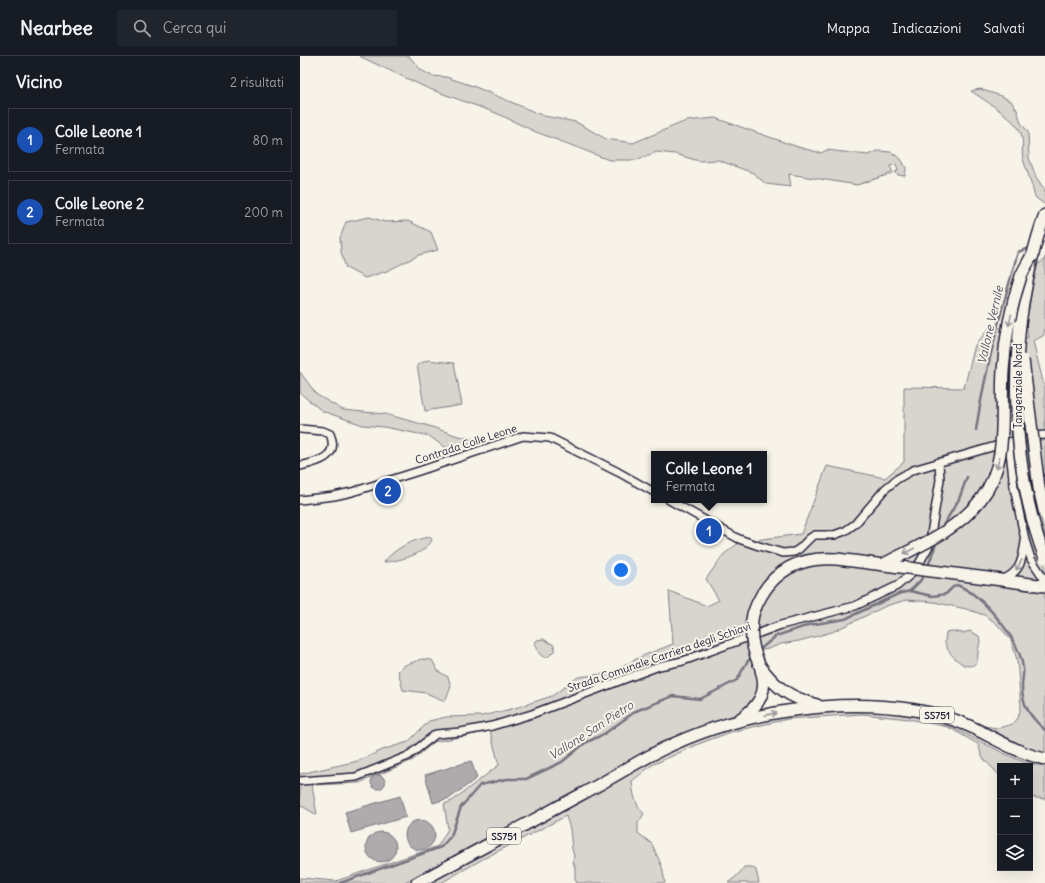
<!DOCTYPE html>
<html lang="it">
<meta charset="utf-8">
<style>
body{margin:0;font-family:Delius,sans-serif;background:#20242c;color:#f1f3f6}
.controls{position:absolute;right:12px;bottom:12px;display:grid;overflow:hidden;border-radius:0px;box-shadow:0 4px 16px #0002}
.controls button{width:36px;height:36px;display:grid;place-items:center;padding:0;border:0;border-bottom:1px solid #363941;background:#171b24;color:#f1f3f6;font:20px sans-serif}
.you{position:absolute;left:321px;top:514px;width:14px;height:14px;margin:-10px;border:3px solid #fff;border-radius:50%;background:#1a73e8;box-shadow:0 0 0 6px #1a73e833}
.badge{display:grid;place-items:center;width:26px;height:26px;border-radius:50%;background:#b45309;color:#fff;font-size:13px;font-weight:700}
.pin{position:absolute;translate:-50% -50%;border:2px solid #fff;box-shadow:0 1px 4px #0006}
.popup{position:absolute;left:351px;top:395px;width:116px;height:52px;box-sizing:border-box;display:grid;place-content:center;border-radius:0px;background:#171b24;filter:drop-shadow(0 1px 3px #0005);font-size:13px;white-space:nowrap;color:#9ea1a6}
.popup b{font-size:15px;color:#f1f3f6}
.popup::after{content:'';position:absolute;left:50%;top:100%;margin-left:-8px;border:8px solid transparent;border-top-color:#171b24}
.list{margin:0;padding:0;list-style:none}
h2{display:flex;justify-content:space-between;align-items:center;height:52px;margin:0;padding:0 16px;font-size:17px}
h2 small{font-size:13px;font-weight:400;color:#9ea1a6}
.list li{display:grid;grid-template-columns:26px 1fr auto;gap:12px;align-items:center;box-sizing:border-box;height:64px;margin:0 8px 8px;padding:0 8px;border:1px solid #363941;border-radius:0px}
.list b{display:block;font-size:15px;white-space:nowrap}
.list p{margin:0;font-size:13px;white-space:nowrap;color:#9ea1a6}
.list em{font-size:13px;font-style:normal;color:#9ea1a6}
.icon{flex:none;width:22px;height:22px;fill:none;stroke:currentColor;stroke-width:2;stroke-linecap:round;stroke-linejoin:round}
.map{position:relative;flex:none;width:745px;height:827px;overflow:hidden}
header{display:flex;align-items:center;gap:24px;box-sizing:border-box;height:56px;padding:0 20px;background:#171b24;border-bottom:1px solid #363941}
header strong{font-size:19px}
nav{display:flex;gap:22px;margin-inline-start:auto;font-size:14px}
.search{width:280px;height:36px;background:#20242c;display:flex;align-items:center;gap:10px;box-sizing:border-box;padding:0 14px;border-radius:0px;color:#9ea1a6;font-size:15px}
main{display:flex}
aside{flex:1;background:#171b24}
.map>svg:first-child{display:block}
.green{fill:#d8d5cf;stroke:#7d7c85;fill-rule:evenodd}
.water{fill:#aeabad;stroke:#76747f}
.lines{fill:none;stroke-linecap:round;stroke-linejoin:round}
.stream{stroke:#76747f;stroke-width:2.5}
.street-casing{stroke:#22223b;stroke-width:10}
.primary-casing{stroke:#22223b;stroke-width:14}
.street{stroke:#f7f3e8;stroke-width:7}
.primary{stroke:#f7f3e8;stroke-width:11}
.primary-bridge-casing{stroke:#22223b;stroke-width:14;stroke-linecap:butt}
.primary-bridge{stroke:#f7f3e8;stroke-width:11}
.oneway{stroke:#97959a}
.labels{text-anchor:middle;dominant-baseline:central;stroke-width:4;stroke-linejoin:round;paint-order:stroke}
.shield{fill:#f7f3e8;stroke:#62616f;stroke-width:1}
.shield-label{font-size:10px;font-weight:bold;fill:#22223b}
.street-label{font-size:11px;fill:#22223b;stroke:#f7f3e8}
.water-label{font-size:12px;font-style:italic;fill:#535263;stroke:#f7f3e8}
</style>
<header>
<strong>Nearbee</strong>
<div class="search"><svg class="icon" aria-label="search" viewBox="0 0 24 24"><circle cx="10" cy="10" r="6"/><path d="M15 15l6 6"/></svg>Cerca qui</div>
<nav><a>Mappa</a><a>Indicazioni</a><a>Salvati</a></nav>
</header>
<main>
<aside>
<h2>Vicino<small>2 risultati</small></h2>
<ul class="list">
<li><span class="badge" style="background:#1a4fb4">1</span><div><b>Colle Leone 1</b><p>Fermata</p></div><em>80 m</em></li>
<li><span class="badge" style="background:#1a4fb4">2</span><div><b>Colle Leone 2</b><p>Fermata</p></div><em>200 m</em></li>
</ul>
</aside>
<div class="map">
<svg width="745" height="827" viewBox="0 0 745 827">
<rect width="100%" height="100%" fill="#f7f3e8"/>
<filter id="ink" filterUnits="userSpaceOnUse"><feTurbulence type="fractalNoise" baseFrequency=".025" numOctaves="2"/><feDisplacementMap in="SourceGraphic" scale="8" xChannelSelector="R" yChannelSelector="G"/><feConvolveMatrix kernelMatrix="1 2 1 2 8 2 1 2 1" color-interpolation-filters="sRGB"/></filter>
<g filter="url(#ink)">
<path class="green" d="M59 0H109L121 14 132 20 146 21 173 30 244 60 276 66 306 83 333 87 386 65 415 62 498 91 521 97 527 94 568 99 578 95 591 96 601 103 606 112 605 120 598 119 595 116 598 115 596 108 590 110 593 117 557 129 489 118 491 131 466 128 453 117 418 104 399 105 375 98 357 96 336 104H309L276 91 236 76 196 57 127 32Z
M680 33 701 40 711 45 717 54 721 67 728 76 729 102 736 121 745 134V147L744 148 736 142 734 138C732 126 726 114 723 103 721 92 725 83 719 73 711 60 684 44 671 35Z
M69 161 85 166 108 165 131 176 138 194 119 199 87 215 65 222 46 212 41 196 40 182 46 166Z
M745 201V273L743 280 733 285 745 334V461L741 462 745 479V699L693 679 683 670 698 672 713 668 718 662 721 651 717 604 711 584 696 567 684 559 666 553 634 546 606 544 586 550 532 576 499 585 481 588 468 593 451 596 460 621 459 634 455 644 443 656 391 674 359 687 344 696 349 706C377 693 405 681 433 671 443 668 453 667 463 665 520 653 583 649 639 667 669 677 695 695 724 706 731 708 738 709 745 710V743L730 741V710H700V720L682 701 678 688 648 671 609 663 562 658 488 663 431 676 401 687 352 709 332 725C333 738 335 748 344 758L338 767V777L352 788 362 811 365 827H277L275 823V812L273 805 274 800 272 793 270 773 266 760 181 804 141 827H126L293 737 288 728 103 827H0V822L36 825 138 790 148 773 144 748 152 745 199 709 190 675 134 686 113 704 59 727 12 729 17 759 0 749V718L58 705 85 693 108 686 129 665 146 661 182 660 215 652 252 640 278 621 311 617 340 601 373 588 369 535 407 550 419 544 406 523 423 499 440 486 501 478 527 410 585 422 604 406V331L664 332 675 289 692 269 728 282 726 267 733 228 738 208 744 204ZM523 498C492 515 470 523 459 559L450 557 462 531Z
M128 304 154 307 162 349 125 355 117 309Z
M0 316 17 339 43 354 85 358 129 370 158 380 180 384 154 395 143 390 129 380 84 371 63 369 22 355 0 337Z
M130 481 132 484C125 499 98 505 84 506 94 493 113 483 130 481Z
M651 575 663 577 670 575 679 580C681 586 679 589 678 595 678 598 678 602 677 605 669 620 646 597 645 586 645 583 646 579 646 576Z
M243 583 254 589 255 594 247 602C237 599 239 596 235 587L237 584Z
M122 603 132 604 138 615 148 621 151 631 145 645 126 637 103 634 98 615 105 609Z
M444 811H452L456 814 459 827H428L439 818Z"/>
<path class="water" d="M171 705 177 722 150 742 133 747 125 719Z
M71 726a7 7 0 1 1 14 0a7 7 0 1 1-14 0Z
M100 740 106 761 51 777 45 756Z
M105 779a15 15 0 1 1 30 0a15 15 0 1 1-30 0Z
M66 791a15 15 0 1 1 30 0a15 15 0 1 1-30 0Z"/>
<g class="lines">
<path class="stream" d="M676 374C685 314 701 255 718 196L732 191
M641 473 659 443 667 421
M628 510 637 485
M610 535 632 540 646 538 653 531 657 529C683 539 720 584 723 612 724 618 722 624 722 630 722 651 731 661 745 674
M457 596 476 580 509 569 545 563 598 538 610 535 620 525 625 517
M40 827 141 791 151 780 161 751 180 729 207 723H226L262 706 285 687 304 678 336 655 373 640 400 643 437 624 447 606 453 600"/>
<g class="street-casing">
<path id="street" d="M0 373 23 375 30 378C40 401 18 406 0 410
M709 386 714 431 725 484 731 503 745 524
M0 444 34 440 52 436 119 415 223 380 250 382 318 416 354 436
M369 444 439 483 459 490 483 497 494 496 499 493 510 482 515 479H534L545 475 555 468 585 433 597 423 613 414 709 386 734 380 745 379
M702 524C721 516 722 504 725 486
M0 725 56 721 108 700 136 678 161 676 192 670 232 658 359 610 383 605 481 569 555 550 597 530 611 518 620 506 629 490 640 424 639 406"/>
</g>
<g class="primary-casing">
<path id="primary" d="M720 268C725 230 732 194 745 159
M687 522 745 530
M453 558C467 518 495 500 537 503
M460 610C477 633 489 641 517 649
M440 663C458 651 469 636 461 614
M117 827C172 797 227 768 282 738 309 724 336 706 363 693 436 657 534 641 615 654 633 657 651 662 667 669 694 681 716 697 745 703"/>
</g>
<use href="#street" class="street"/>
<use href="#primary" class="primary"/>
<g class="primary-bridge-casing">
<path id="primary-bridge" d="M720 268C712 346 717 428 745 502
M723 304 739 432 745 458
M537 503 687 522
M584 508C618 490 657 475 681 443 710 406 700 358 703 315 705 283 711 250 721 220 724 213 728 207 731 201
M453 558C449 577 452 593 460 610"/>
</g>
<use href="#primary-bridge" class="primary-bridge"/>
</g>
<defs><path id="oneway-shaft" d="M-6 0H5M1.5-3L5.5 0L1.5 3" fill="none" stroke-width="1.6" stroke-linecap="round" stroke-linejoin="round"/></defs>
<g class="oneway">
<use href="#oneway-shaft" transform="translate(710 264) rotate(104)"/>
<use href="#oneway-shaft" transform="translate(698 407) rotate(106)"/>
<use href="#oneway-shaft" transform="translate(609 495) rotate(152)"/>
<use href="#oneway-shaft" transform="translate(719 509) rotate(120)"/>
<use href="#oneway-shaft" transform="translate(471 658) rotate(-13)"/>
</g>
</g>
<g class="labels">
<g class="shield">
<rect x="620" y="651" width="34" height="16" rx="3"/>
<rect x="187" y="772" width="34" height="16" rx="3"/>
</g>
<g class="shield-label">
<text x="637" y="659">SS751</text>
<text x="204" y="780">SS751</text>
</g>
<g class="street-label">
<text transform="translate(718 330) rotate(-90)">Tangenziale Nord</text>
<text transform="translate(166 388) rotate(-18)">Contrada Colle Leone</text>
<text transform="translate(359 601) rotate(-19)">Strada Comunale Carriera degli Schiavi</text>
</g>
<g class="water-label">
<text transform="translate(690 269) rotate(-77)">Vallone Vernile</text>
<text transform="translate(291 674) rotate(-33)">Vallone San Pietro</text>
</g>
</g>
</svg>
<div class="controls">
<button>+</button>
<button>−</button>
<button><svg class="icon" aria-label="layers" viewBox="0 0 24 24"><path d="M12 4l9 5-9 5-9-5zM3 14l9 5 9-5"/></svg></button>
</div>
<div class="you"></div>
<div class="pin badge" style="left:409px;top:475px;background:#1a4fb4">1</div>
<div class="popup"><b>Colle Leone 1</b>Fermata</div>
<div class="pin badge" style="left:88px;top:435px;background:#1a4fb4">2</div>
</div>
</main>
